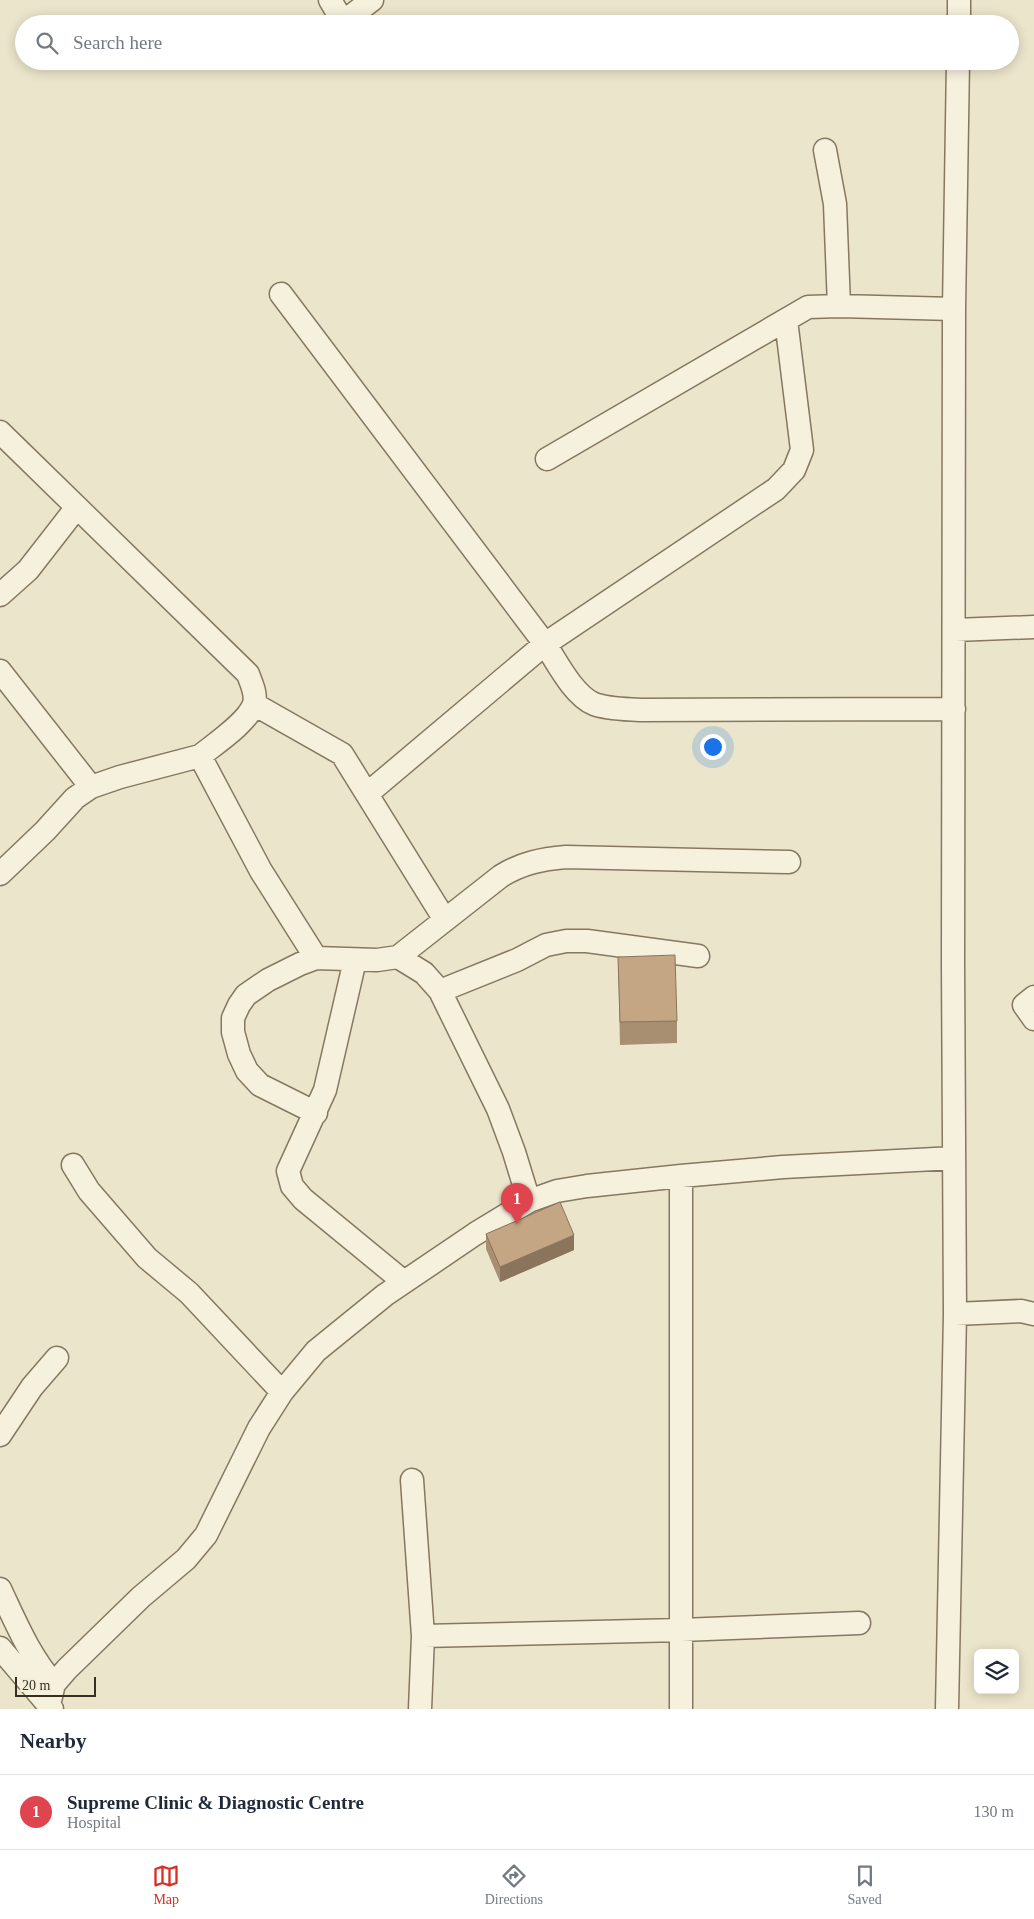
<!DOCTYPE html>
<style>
body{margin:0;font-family:Georgia,serif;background:#f2f2f3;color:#1f2937}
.controls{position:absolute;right:15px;bottom:15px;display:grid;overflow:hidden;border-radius:8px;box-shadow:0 2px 12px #0003}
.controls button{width:45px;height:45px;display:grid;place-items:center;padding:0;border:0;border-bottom:1px solid #e0e1e3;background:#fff;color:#1f2937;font:25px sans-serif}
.scale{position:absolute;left:15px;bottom:12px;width:81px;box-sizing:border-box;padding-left:5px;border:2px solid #382f22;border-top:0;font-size:14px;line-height:18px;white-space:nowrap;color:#382f22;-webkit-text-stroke:4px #f3eeda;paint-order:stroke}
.you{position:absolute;left:712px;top:746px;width:18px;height:18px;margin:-12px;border:4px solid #fff;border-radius:50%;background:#1a73e8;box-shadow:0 0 0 8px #1a73e833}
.badge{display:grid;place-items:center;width:32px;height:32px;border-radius:50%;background:#d93025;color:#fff;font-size:16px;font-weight:700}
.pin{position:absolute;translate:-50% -41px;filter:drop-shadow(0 1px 2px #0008)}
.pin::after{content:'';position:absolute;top:26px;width:18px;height:15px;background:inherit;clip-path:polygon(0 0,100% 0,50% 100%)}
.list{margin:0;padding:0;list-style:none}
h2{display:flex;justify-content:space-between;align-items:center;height:65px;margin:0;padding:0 20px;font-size:21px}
h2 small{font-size:16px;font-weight:400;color:#747a83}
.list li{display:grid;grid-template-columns:32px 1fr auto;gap:15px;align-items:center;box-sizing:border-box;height:75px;padding:0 20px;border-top:1px solid #e0e1e3}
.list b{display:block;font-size:19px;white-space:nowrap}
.list p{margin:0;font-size:16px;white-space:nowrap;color:#747a83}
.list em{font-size:16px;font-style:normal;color:#747a83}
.icon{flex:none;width:28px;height:28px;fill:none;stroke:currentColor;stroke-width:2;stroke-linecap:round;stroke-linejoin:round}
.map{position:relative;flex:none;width:1034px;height:1709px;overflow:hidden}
.search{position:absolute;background:#fff;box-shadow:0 2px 12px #0003;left:15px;right:15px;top:15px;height:55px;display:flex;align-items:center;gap:12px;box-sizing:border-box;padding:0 18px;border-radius:28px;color:#747a83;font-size:19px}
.sheet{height:140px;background:#fff}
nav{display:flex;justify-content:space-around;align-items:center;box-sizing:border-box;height:70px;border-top:1px solid #e0e1e3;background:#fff;font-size:14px;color:#747a83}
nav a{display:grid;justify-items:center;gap:2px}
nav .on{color:#d93025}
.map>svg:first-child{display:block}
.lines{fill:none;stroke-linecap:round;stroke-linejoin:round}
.street-casing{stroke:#867860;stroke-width:25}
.street{stroke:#f6f1dd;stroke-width:22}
.wall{fill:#a98f72}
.shaded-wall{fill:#8a745c}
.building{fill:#c5a684;stroke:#8a745c}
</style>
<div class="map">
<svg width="1034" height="1709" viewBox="0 0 1034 1709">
<rect width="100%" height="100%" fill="#ebe5cb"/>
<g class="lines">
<g class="street-casing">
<path id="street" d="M330 0 343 22 372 0
M959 24V0
M825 150 835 204 839 306
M281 294 545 644C557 662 573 695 594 704 607 709 625 709 640 710L954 709
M0 432 248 674C251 683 257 694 254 704 248 722 215 744 200 756L261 871 316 958
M547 459 808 307 839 306 954 309
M0 595 28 570 77 507
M955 630 1034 627
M0 671 91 787 120 777 200 756
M254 704 342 754 445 920
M367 794 545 644 776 489 794 470 802 450 786 320
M0 874 45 831 75 798 91 787
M398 957 501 876C522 863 542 859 566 857L789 862
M355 960 325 1090 288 1171 292 1186 303 1199 404 1282
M440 991 517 960 546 945 566 941H587L698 956
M1034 997 1024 1005 1034 1019
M316 1113 260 1085 247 1071 239 1054 233 1032V1018L239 1005 246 995 268 980 300 964 316 958 377 960 398 957 424 973 440 991 498 1109 514 1152 529 1201
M73 1165 89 1191 147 1258 189 1293 282 1392
M681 1176V1709
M955 1314 1021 1311 1034 1314
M0 1435 32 1387 57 1358
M412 1480 423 1636 681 1630 859 1623
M0 1589C16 1623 29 1655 54 1684
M0 1648 52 1709
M48 1709 54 1684 67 1669 141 1597 186 1559 206 1535 259 1428 282 1392 316 1351 385 1295 475 1234 529 1201 557 1191 587 1186 681 1176 783 1167 954 1158
M420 1709 423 1636
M947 1709 955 1314 953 964 954 309 958 61"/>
</g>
<use href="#street" class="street"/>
</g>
<path class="wall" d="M618 957 677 1021V1043L620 1045Z
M486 1234 574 1250 500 1282 486 1249Z"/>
<path class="shaded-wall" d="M574 1235V1250L500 1282V1267Z"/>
<path class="building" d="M675 955 677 1021 620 1022 618 957Z
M560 1202 574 1235 500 1267 486 1234Z"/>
</svg>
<div class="controls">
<button><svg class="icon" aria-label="layers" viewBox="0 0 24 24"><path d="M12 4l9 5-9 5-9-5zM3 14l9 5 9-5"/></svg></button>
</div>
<div class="scale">20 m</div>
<div class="you"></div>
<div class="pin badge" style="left:517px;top:1224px;background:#e0444e">1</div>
<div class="search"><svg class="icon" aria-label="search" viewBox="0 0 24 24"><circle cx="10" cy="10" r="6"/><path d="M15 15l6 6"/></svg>Search here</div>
</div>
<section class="sheet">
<h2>Nearby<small></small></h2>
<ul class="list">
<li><span class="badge" style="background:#e0444e">1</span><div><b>Supreme Clinic &amp; Diagnostic Centre</b><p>Hospital</p></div><em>130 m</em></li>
</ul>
</section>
<nav>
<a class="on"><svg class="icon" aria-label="map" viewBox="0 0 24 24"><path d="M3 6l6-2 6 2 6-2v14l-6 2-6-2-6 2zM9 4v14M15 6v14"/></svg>Map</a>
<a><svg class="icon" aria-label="directions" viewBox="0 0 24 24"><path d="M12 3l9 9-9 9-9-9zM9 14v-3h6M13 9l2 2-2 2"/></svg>Directions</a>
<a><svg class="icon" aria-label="saved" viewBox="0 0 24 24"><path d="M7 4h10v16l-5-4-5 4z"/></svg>Saved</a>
</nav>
